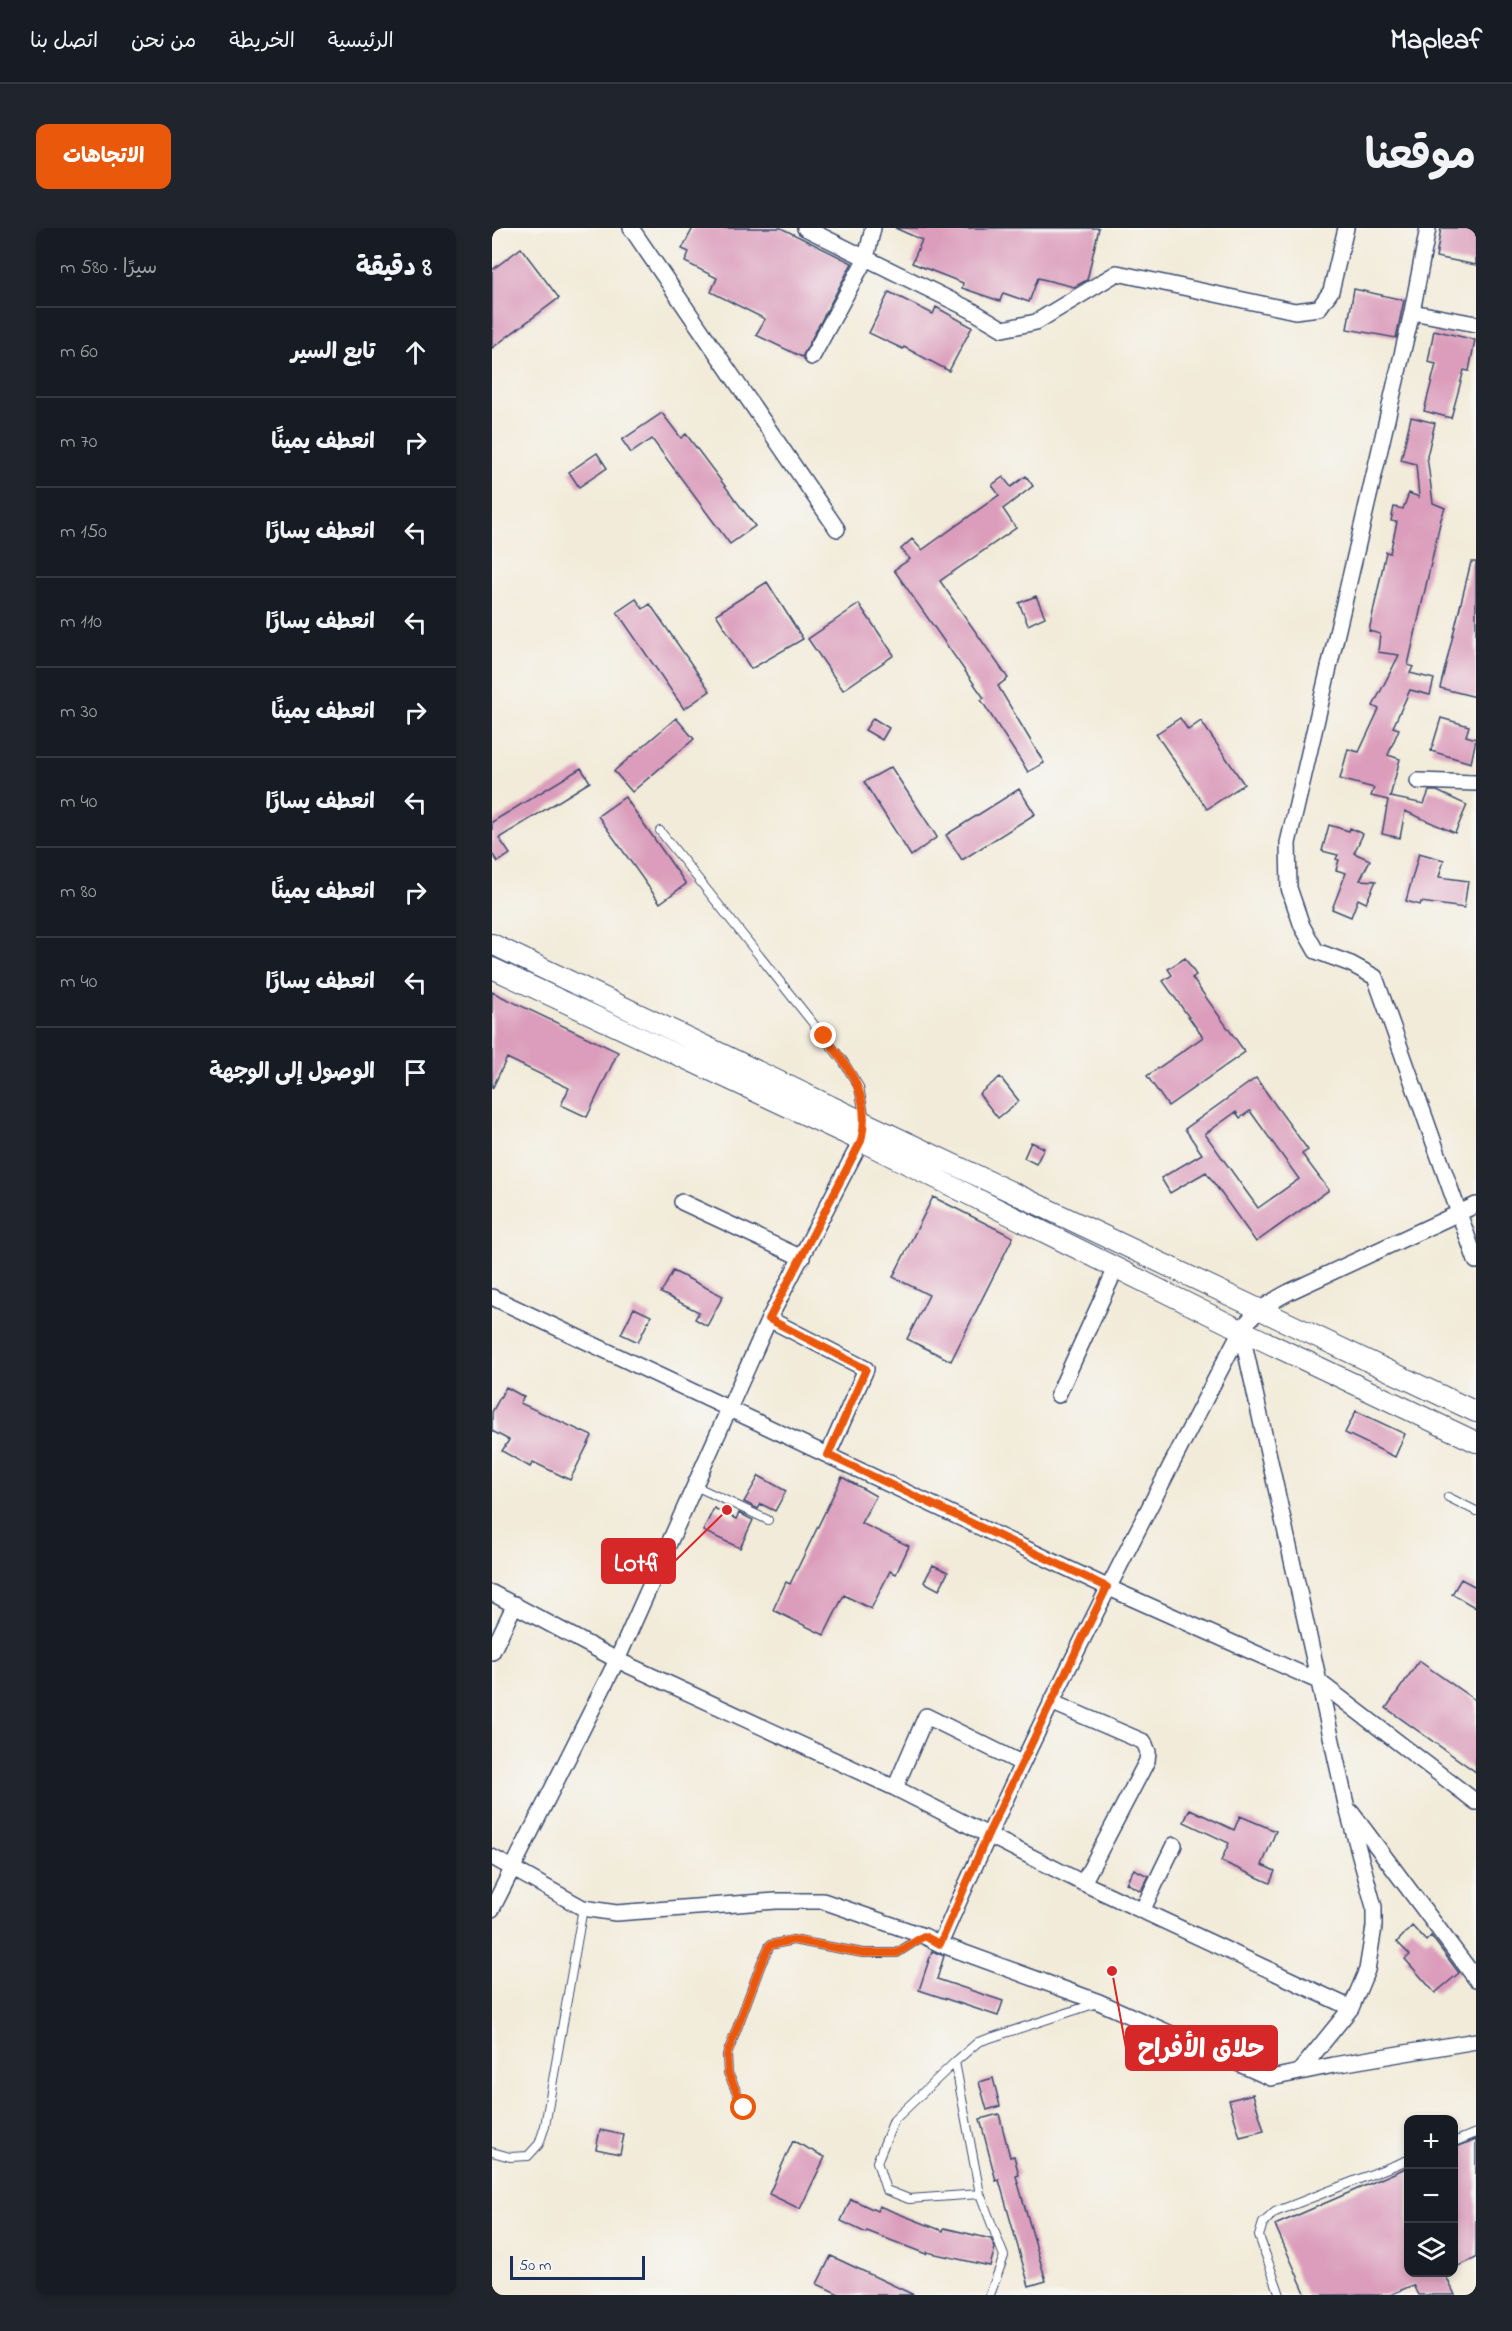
<!DOCTYPE html>
<html lang="ar">
<meta charset="utf-8">
<style>
body{margin:0;font-family:"Indie Flower","Playpen Sans Arabic",sans-serif;background:#20242c;color:#f1f3f6;direction:rtl}
.controls{position:absolute;right:18px;bottom:18px;display:grid;overflow:hidden;border-radius:12px;box-shadow:0 3px 9px #0003}
.controls button{width:54px;height:54px;display:grid;place-items:center;padding:0;border:0;border-bottom:2px solid #363941;background:#171b24;color:#f1f3f6;font:30px sans-serif}
.scale{position:absolute;left:18px;bottom:15px;width:135px;box-sizing:border-box;padding-left:6px;border:3px solid #1b2f5e;border-top:0;font-size:16px;line-height:21px;white-space:nowrap;color:#1b2f5e;-webkit-text-stroke:4px #f6f6f2;paint-order:stroke}
.stop{position:absolute;width:18px;height:18px;margin:-14px;border:4px solid #ea580c;border-radius:50%;background:#fff}
.stop.end{background:#ea580c;border-color:#fff;box-shadow:0 2px 6px #0008}
.list{margin:0;padding:0;list-style:none}
h2{display:flex;justify-content:space-between;align-items:center;height:78px;margin:0;padding:0 24px;font-size:26px}
h2 small{font-size:20px;font-weight:400;color:#9ea1a6}
.list li{display:grid;grid-template-columns:39px 1fr auto;gap:18px;align-items:center;box-sizing:border-box;height:90px;padding:0 24px;border-top:2px solid #363941}
.list b{display:block;font-size:22px;white-space:nowrap}
.list em{font-size:20px;font-style:normal;color:#9ea1a6}
.icon{flex:none;width:33px;height:33px;fill:none;stroke:currentColor;stroke-width:2;stroke-linecap:round;stroke-linejoin:round}
.map{position:relative;flex:none;width:984px;height:2067px;overflow:hidden;direction:ltr;border-radius:12px}
header{display:flex;align-items:center;gap:36px;box-sizing:border-box;height:84px;padding:0 30px;background:#171b24;border-bottom:2px solid #363941}
header strong{font-size:28px}
nav{display:flex;gap:33px;margin-inline-start:auto;font-size:21px}
.intro{display:flex;align-items:center;justify-content:space-between;box-sizing:border-box;height:144px;padding:0 36px}
h1{margin:0;font-size:42px}
.button{padding:15px 27px;border-radius:12px;background:#ea580c;color:#fff;font-size:21px;font-weight:700}
main{display:flex;gap:36px;padding:0 36px}
aside{flex:1;background:#171b24;border-radius:12px;box-shadow:0 3px 9px #0003}
.map>svg:first-child{display:block}
.building{fill:#db9dbb;fill-rule:evenodd}
.lines{fill:none;stroke-linecap:round;stroke-linejoin:round}
.service-casing{stroke:#3b4b70;stroke-width:10}
.minor-casing{stroke:#3b4b70;stroke-width:18}
.tertiary-casing{stroke:#3b4b70;stroke-width:22}
.service{stroke:#fff;stroke-width:8}
.minor{stroke:#fff;stroke-width:15}
.tertiary{stroke:#fff;stroke-width:20}
.route{stroke:#ea580c;stroke-width:8}
.leader{fill:none;stroke:#d62828;stroke-width:2}
.callout-dot{fill:#d62828;stroke:#f6f6f2;stroke-width:2}
.callout{fill:#d62828;stroke:#d62828;stroke-width:2}
.callout-label{font-size:26px;text-anchor:middle;font-weight:bold;fill:#fff}
</style>
<header>
<strong>Mapleaf</strong>
<nav><a>الرئيسية</a><a>الخريطة</a><a>من نحن</a><a>اتصل بنا</a></nav>
</header>
<div class="intro"><h1>موقعنا</h1><a class="button">الاتجاهات</a></div>
<main>
<div class="map">
<svg width="984" height="2067" viewBox="0 0 984 2067">
<rect width="100%" height="100%" fill="#f6f6f2"/>
<filter id="ink" filterUnits="userSpaceOnUse"><feTurbulence type="fractalNoise" baseFrequency=".0167" numOctaves="2"/><feDisplacementMap in="SourceGraphic" scale="12" xChannelSelector="R" yChannelSelector="G"/><feConvolveMatrix kernelMatrix="1 2 1 2 8 2 1 2 1" color-interpolation-filters="sRGB"/></filter>
<filter id="wash" filterUnits="userSpaceOnUse"><feTurbulence type="fractalNoise" baseFrequency=".008" numOctaves="4" result="noise"/><feDisplacementMap in="SourceGraphic" scale="24" xChannelSelector="R" yChannelSelector="G"/><feGaussianBlur stdDeviation="1.35" result="paint"/><feColorMatrix in="noise" values="0 0 0 0 0 0 0 0 0 0 0 0 0 0 0 0 0 1.4 0 .05"/><feComposite in="paint" operator="in"/></filter>
<g filter="url(#wash)">
<rect width="100%" height="100%" fill="#f2ebd9"/>
<g id="blocks">
<path class="building" d="M201 0H289L360 35 310 129 264 107 273 91 219 64 225 50 193 34 197 24 190 21Z
M403 0H607L595 52 582 59 546 50 537 74 511 65 508 73 470 60 471 55 420 35 430 12Z
M949 0H984V37L944 29Z
M29 20 67 70 0 120V42Z
M862 61 912 72 904 110 855 101Z
M397 64 441 86 444 79 480 99 457 143 412 119 411 121 377 105Z
M942 102 983 112 977 143 972 142 959 190 932 183 944 136 936 134Z
M170 185 189 210 194 206 263 298 238 316 160 211 139 225 130 212Z
M919 189 943 195 935 228 941 275 953 280 949 291 916 437 921 439 918 445 942 451 938 467 918 462 901 499 907 501 896 527 908 531 898 569 932 576 937 563H945L975 577 963 605 913 583 908 610 890 606 896 572 879 568 882 560 848 551 856 521 867 524 887 481 881 478 907 427 886 424 888 406 877 403 894 324 898 325 905 294 899 293 902 279 911 281 917 265 927 269 924 236 909 232Z
M105 225 115 240 87 259 77 244Z
M534 248 541 258 511 281 524 300 448 353 516 450 506 458 552 535 536 544 489 472 492 470 402 342 418 331 409 321 420 311 430 322 507 267 500 257 511 249 519 259Z
M979 334H984V469L948 460Z
M275 354 311 411 259 441 224 386Z
M544 368 553 389 536 397 527 375Z
M144 371 151 381 158 376 218 463 192 481 125 384Z
M367 376 402 427 351 462 316 411Z
M184 490 202 511 140 564 122 543Z
M381 490 397 500 390 512 373 502Z
M688 490 696 502 709 493 752 556 715 581 664 506Z
M949 490 977 498 974 508 984 511 979 535 939 523Z
M399 539 445 609 419 628 372 554Z
M89 540 98 554 7 610 18 626 6 634 0 626V594Z
M527 561 543 586 470 632 454 607Z
M133 569 194 656 168 675 106 588Z
M837 597 857 603 858 600 871 606 862 625 878 632 868 652 884 653 874 675 866 671 859 689 840 681 854 645 844 642 847 632 844 631 846 627 830 623Z
M927 625 952 632 947 649 976 653 972 680 929 674 928 677 914 673Z
M693 730 704 747 700 750 753 824 676 878 655 848 711 809 671 753 680 747 676 741Z
M0 764 126 824 95 889 69 877 77 860 15 830 0 861Z
M508 849 527 873 506 890 487 866Z
M764 850 816 922 810 926 837 962 764 1014 714 944 678 965 669 950 710 926 693 901ZM758 883 807 951 766 980 713 906 744 884 748 890Z
M539 914 552 920 544 936 532 930Z
M441 969 521 1009 459 1133 415 1111 437 1067 401 1049Z
M181 1043 231 1068 215 1098 203 1091 207 1084 169 1065Z
M142 1080 159 1088 146 1114 129 1106Z
M14 1159 32 1169 28 1175 100 1208 78 1252 41 1234 38 1239 10 1223 17 1212 0 1203V1184Z
M864 1183 913 1206 903 1229 853 1205Z
M267 1248 294 1263 283 1283 269 1276 266 1281 252 1274Z
M350 1249 384 1268 369 1295 417 1318 404 1346 398 1343 379 1381 352 1367 332 1407 281 1382 294 1354 298 1356Z
M222 1280 244 1291 247 1285 261 1292 248 1320 211 1303Z
M441 1337 456 1344 447 1362 432 1354Z
M969 1351 984 1359V1380L960 1366Z
M927 1433 984 1473V1544L894 1480Z
M698 1581 742 1602 748 1588 784 1603 770 1637 783 1643 778 1655 729 1633 737 1615 692 1594Z
M642 1641 656 1648 649 1663 634 1655Z
M920 1698 934 1713 939 1708 967 1745 943 1765 913 1731 918 1727 905 1714Z
M440 1723 452 1728 445 1751 511 1773 506 1788 427 1762Z
M501 1850 508 1878 495 1882 487 1854Z
M761 1866 772 1903 748 1909 737 1872Z
M507 1886 518 1929 522 1928 527 1947 524 1948 554 2053 537 2058 507 1952 504 1953 488 1891Z
M108 1902 132 1907 128 1926 104 1921Z
M984 1911V2030L962 2040V1920Z
M301 1913 333 1929 308 1981 277 1966Z
M916 1939V2044H952L963 2067H926L921 2057 898 2067H814L783 1997Z
M359 1971 385 1983 387 1978 451 2003 452 2000 499 2011 503 2020 498 2038 435 2024 434 2026 375 2003 374 2005 349 1993Z
M339 2028 422 2067H349L325 2056Z"/>
</g>
</g>
<g filter="url(#ink)">
<use href="#blocks" fill-opacity="0" stroke="#3b4b70" stroke-width="1.5"/>
<g class="lines">
<g class="service-casing">
<path id="service" d="M168 603 351 833 367 859 373 892
M201 1257 276 1292
M956 1269 984 1283
M463 1834 402 1892 385 1934 394 1962 417 1971 488 1966
M252 1880 236 1845 235 1827 269 1736 278 1717 301 1712 371 1725H405L431 1708
M962 1914 984 1905
M0 1924 18 1929 36 1928 47 1916 53 1898 91 1680
M498 2067 512 2028 488 1966 463 1834 486 1814 605 1775
M788 2067 767 2008 771 1995 783 1984 916 1932"/>
</g>
<g class="minor-casing">
<path id="minor" d="M139 0 345 301
M313 0 479 82 511 101 544 94 625 45 803 83 827 80 839 63 854 0
M936 0 920 84 796 615 797 660 810 698 824 723 859 736 883 749 984 1033
M920 84 984 96
M320 129 374 30 381 0
M926 553 984 555
M190 974 310 1030
M0 1069 615 1359 826 1453 984 1574
M277 1091 374 1141 336 1227
M749 1102 854 1576 882 1679V1699L875 1742 859 1780 807 1844
M566 1167 624 1040
M0 1365 125 1432 403 1560 591 1655 859 1780
M0 1424 23 1376
M559 1474 652 1514 656 1524 655 1533 591 1655
M403 1560 434 1488 529 1535
M859 1584 984 1751
M0 1629 91 1680 124 1685 284 1673H331L432 1708 448 1716 607 1774 779 1850 842 1837 984 1813
M0 1681 125 1432 277 1091 369 913 372 904
M650 1683 682 1617
M448 1716C539 1506 644 1304 749 1102 762 1084 778 1074 797 1064L984 977"/>
</g>
<g class="tertiary-casing">
<path id="tertiary" d="M0 716 374 895 984 1184
M0 740 369 913 749 1102 984 1214"/>
</g>
<use href="#service" class="service"/>
<use href="#minor" class="minor"/>
<use href="#tertiary" class="tertiary"/>
</g>
</g>
<g class="lines" filter="url(#ink)">
<path class="route" d="M252 1880 236 1845 235 1827 269 1736 278 1717 301 1712 371 1725H405L432 1708 448 1716 496 1606 615 1359 336 1227 374 1141 277 1091 369 913C380 869 358 841 332 808"/>
</g>
<path class="leader" d="M235 1282L183 1333M620 1743L634 1820"/>
<g class="callout-dot">
<circle cx="235" cy="1282" r="6"/>
<circle cx="620" cy="1743" r="6"/>
</g>
<g class="callout">
<rect x="110" y="1311" width="73" height="44" rx="6"/>
<rect x="634" y="1798" width="151" height="44" rx="6"/>
</g>
<g class="callout-label">
<text x="146" y="1343">Lotfi</text>
<text x="709" y="1829">حلاق الأفراح</text>
</g>
</svg>
<div class="controls">
<button>+</button>
<button>−</button>
<button><svg class="icon" aria-label="layers" viewBox="0 0 24 24"><path d="M12 4l9 5-9 5-9-5zM3 14l9 5 9-5"/></svg></button>
</div>
<div class="scale">50 m</div>
<div class="stop" style="left:252px;top:1880px"></div>
<div class="stop end" style="left:332px;top:808px"></div>
</div>
<aside>
<h2>8 دقيقة<small>سيرًا · 580 m</small></h2>
<ul class="list">
<li><svg class="icon" aria-label="ahead" viewBox="0 0 24 24"><path d="M12 20V5M6 11l6-6 6 6"/></svg><div><b>تابع السير</b></div><em>60 m</em></li>
<li><svg class="icon" aria-label="right" viewBox="0 0 24 24"><path d="M7 20v-9h11M14 6l5 5-5 5"/></svg><div><b>انعطف يمينًا</b></div><em>70 m</em></li>
<li><svg class="icon" aria-label="left" viewBox="0 0 24 24"><path d="M17 20v-9H6M10 6l-5 5 5 5"/></svg><div><b>انعطف يسارًا</b></div><em>150 m</em></li>
<li><svg class="icon" aria-label="left" viewBox="0 0 24 24"><path d="M17 20v-9H6M10 6l-5 5 5 5"/></svg><div><b>انعطف يسارًا</b></div><em>110 m</em></li>
<li><svg class="icon" aria-label="right" viewBox="0 0 24 24"><path d="M7 20v-9h11M14 6l5 5-5 5"/></svg><div><b>انعطف يمينًا</b></div><em>30 m</em></li>
<li><svg class="icon" aria-label="left" viewBox="0 0 24 24"><path d="M17 20v-9H6M10 6l-5 5 5 5"/></svg><div><b>انعطف يسارًا</b></div><em>40 m</em></li>
<li><svg class="icon" aria-label="right" viewBox="0 0 24 24"><path d="M7 20v-9h11M14 6l5 5-5 5"/></svg><div><b>انعطف يمينًا</b></div><em>80 m</em></li>
<li><svg class="icon" aria-label="left" viewBox="0 0 24 24"><path d="M17 20v-9H6M10 6l-5 5 5 5"/></svg><div><b>انعطف يسارًا</b></div><em>40 m</em></li>
<li><svg class="icon" aria-label="arrive" viewBox="0 0 24 24"><path d="M6 21V4h12l-3 4 3 4H6"/></svg><div><b>الوصول إلى الوجهة</b></div></li>
</ul>
</aside>
</main>
